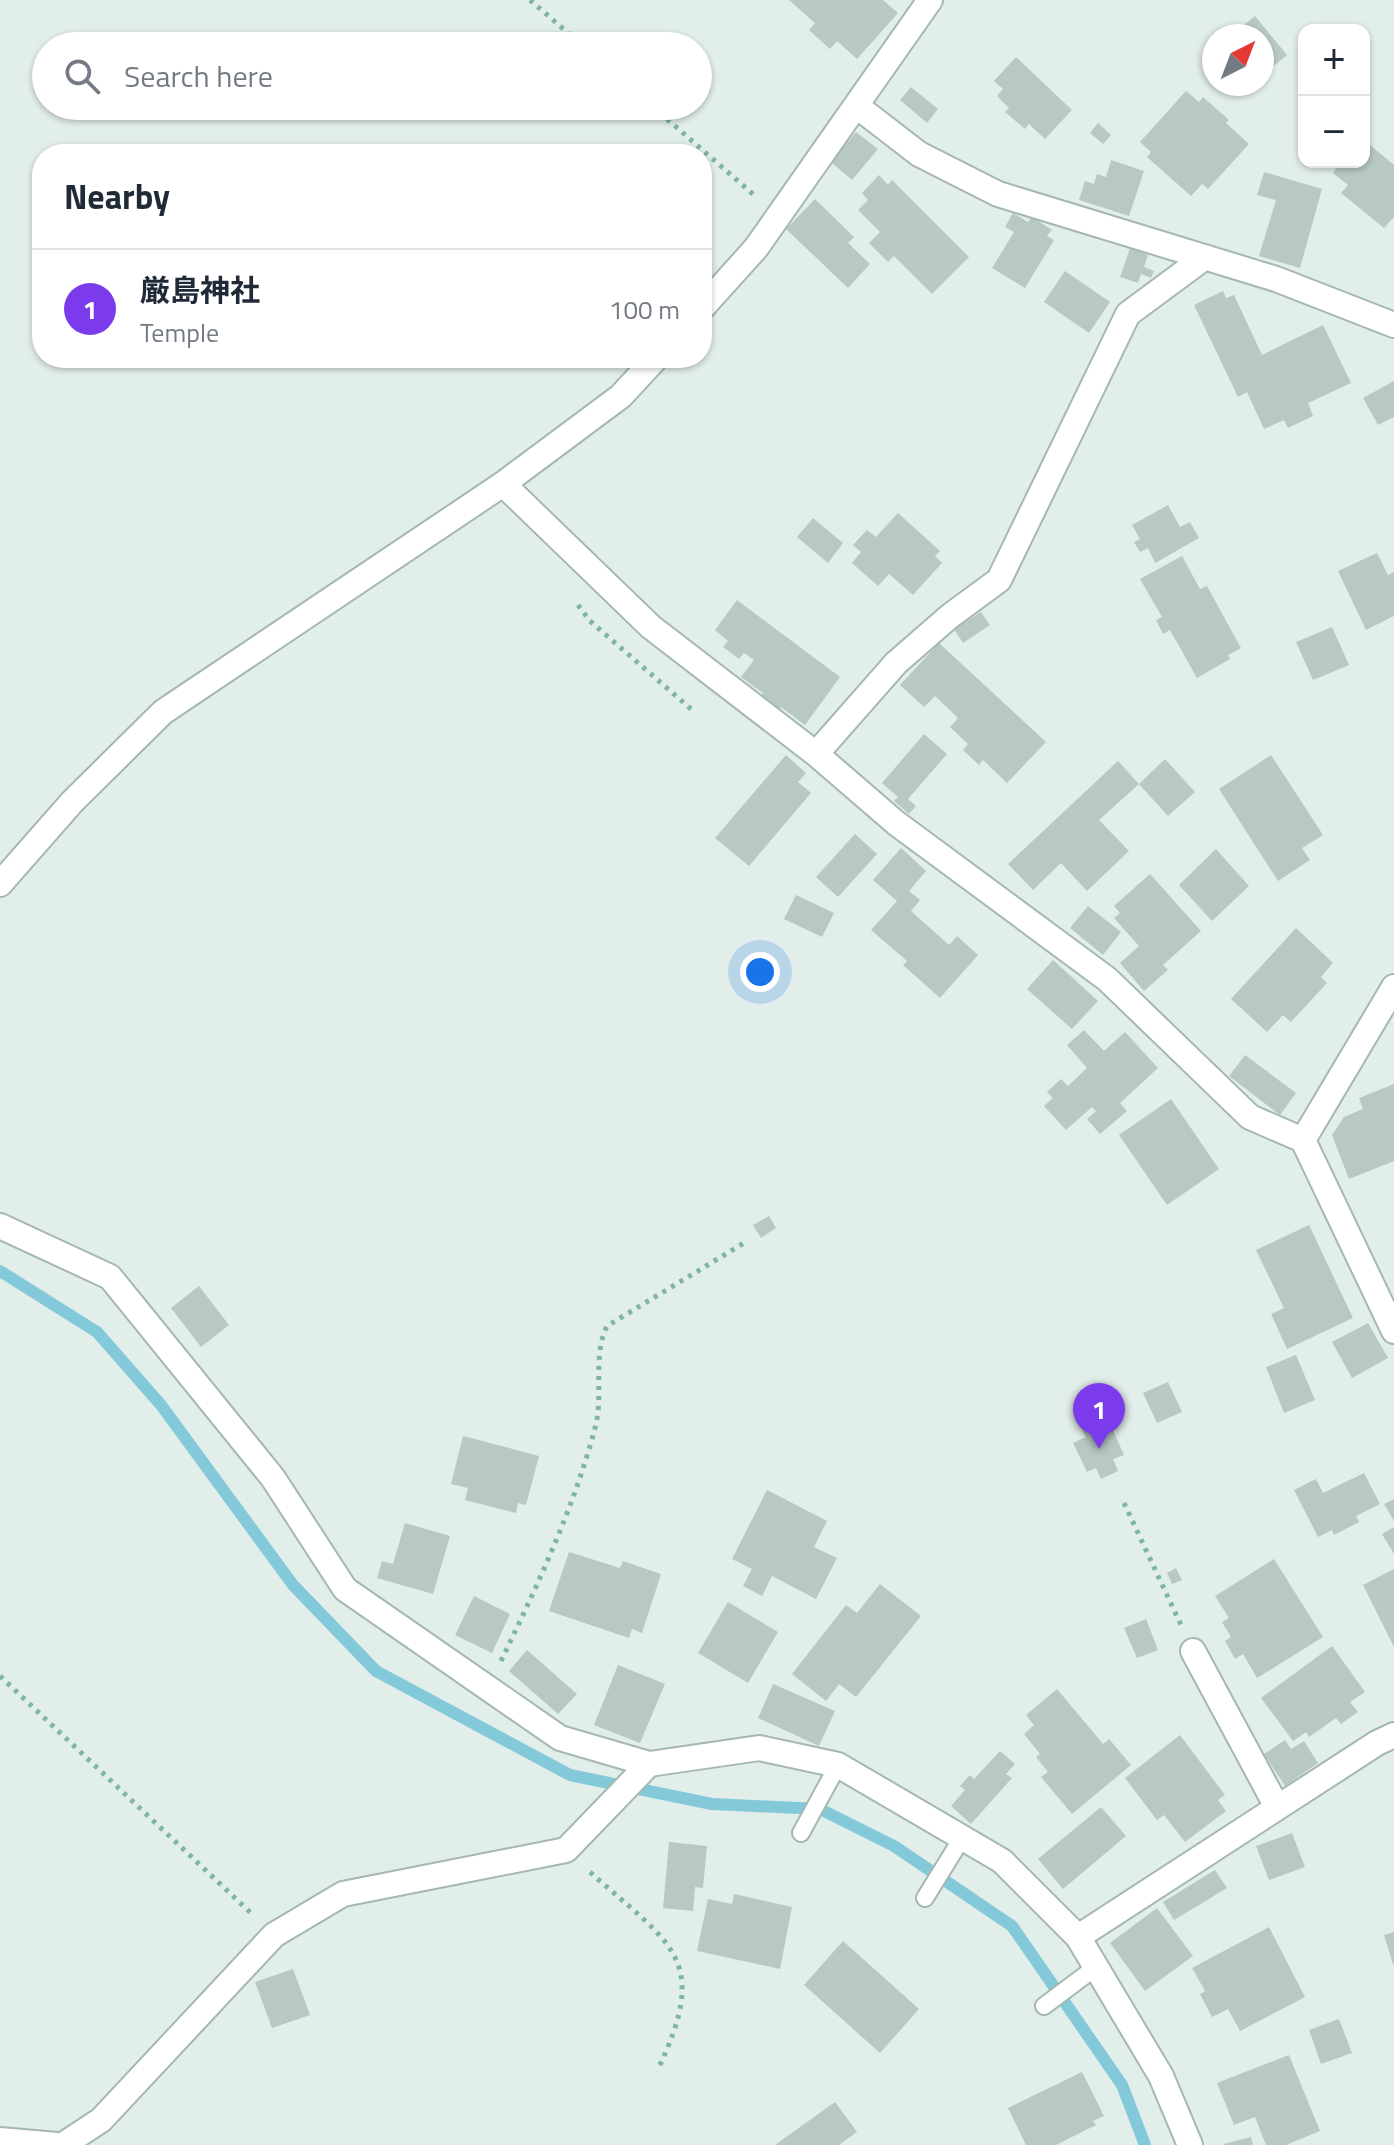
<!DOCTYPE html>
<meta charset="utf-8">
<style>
body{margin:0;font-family:"Titillium Web","Noto Sans JP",sans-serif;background:#f6f6f7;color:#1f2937}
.controls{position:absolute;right:24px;top:24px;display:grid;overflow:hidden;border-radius:16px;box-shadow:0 2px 6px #0004}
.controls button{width:72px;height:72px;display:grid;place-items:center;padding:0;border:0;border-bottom:2px solid #e0e1e3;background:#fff;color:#1f2937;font:40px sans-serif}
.compass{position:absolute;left:1202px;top:24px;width:72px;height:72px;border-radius:50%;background:#fff;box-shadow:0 2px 6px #0004;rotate:42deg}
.you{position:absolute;left:760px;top:972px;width:28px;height:28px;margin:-20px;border:6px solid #fff;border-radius:50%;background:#1a73e8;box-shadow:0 0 0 12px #1a73e833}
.badge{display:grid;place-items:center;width:52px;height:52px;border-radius:50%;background:#7c3aed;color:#fff;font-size:26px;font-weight:700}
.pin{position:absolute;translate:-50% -66px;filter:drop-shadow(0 2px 4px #0008)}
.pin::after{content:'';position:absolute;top:42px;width:28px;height:24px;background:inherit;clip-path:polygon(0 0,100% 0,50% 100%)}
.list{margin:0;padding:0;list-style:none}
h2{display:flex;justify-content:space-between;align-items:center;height:104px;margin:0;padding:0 32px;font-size:34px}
h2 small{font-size:26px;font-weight:400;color:#747a83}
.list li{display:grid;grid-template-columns:52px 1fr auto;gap:24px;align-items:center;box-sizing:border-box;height:120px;padding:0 32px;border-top:2px solid #e0e1e3}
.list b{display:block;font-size:30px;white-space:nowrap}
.list p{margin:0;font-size:26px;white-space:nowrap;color:#747a83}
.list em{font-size:26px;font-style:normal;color:#747a83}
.icon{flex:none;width:44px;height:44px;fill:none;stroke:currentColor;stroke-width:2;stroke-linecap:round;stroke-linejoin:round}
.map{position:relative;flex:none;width:1394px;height:2145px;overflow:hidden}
.search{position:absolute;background:#fff;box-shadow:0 2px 6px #0004;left:32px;top:32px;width:680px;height:88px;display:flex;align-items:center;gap:20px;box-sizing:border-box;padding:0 28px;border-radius:44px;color:#747a83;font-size:30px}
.panel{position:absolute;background:#fff;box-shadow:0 2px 6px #0004;left:32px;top:144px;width:680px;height:224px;border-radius:32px}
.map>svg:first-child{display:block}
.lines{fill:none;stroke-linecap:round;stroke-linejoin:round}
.stream{stroke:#84c9d9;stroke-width:12}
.building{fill:#b7c9c2}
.lane-casing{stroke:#a4b7b1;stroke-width:20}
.street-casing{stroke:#a4b7b1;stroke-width:28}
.path{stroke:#7fb5a6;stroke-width:5;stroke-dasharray:4 6;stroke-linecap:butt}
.lane{stroke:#fff;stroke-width:16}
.street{stroke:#fff;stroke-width:24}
</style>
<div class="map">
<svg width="1394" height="2145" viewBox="0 0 1394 2145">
<rect width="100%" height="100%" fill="#e2eee9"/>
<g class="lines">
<path class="stream" d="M0 1271 97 1332 161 1405 293 1585 376 1671 570 1775 712 1804 820 1809 894 1846 1012 1926 1122 2085 1145 2145"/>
</g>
<path class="building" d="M789 0H883L898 13 857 59 837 41 830 49 809 30 815 23Z
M1255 16 1287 55 1264 74 1262 36H1230Z
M1016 57 1072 110 1045 139 1029 124 1025 129 1005 112 1009 108 997 96 1003 89 994 81Z
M911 87 938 109 927 123 900 100Z
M1186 91 1199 102 1203 97 1229 120 1226 123 1249 144 1208 189 1202 184 1191 196 1147 157 1151 152 1140 142Z
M1098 123 1111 135 1103 144 1090 133Z
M856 132 878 149 852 180 831 162Z
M1364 140 1394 165V217L1384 228 1341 193 1348 185 1333 173 1337 167 1330 162H1364Z
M1111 160 1144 171 1129 216 1079 200 1085 181 1094 184 1097 174 1106 177Z
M1264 172 1322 189 1300 268 1259 256 1276 200 1257 195Z
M879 175 888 185 892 180 969 257 932 294 894 256 888 262 869 243 880 232 858 210 868 200 862 193Z
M815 199 854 237 848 243 870 264 848 288 786 229Z
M1013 213 1028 222 1032 217 1052 230 1047 236 1054 240 1025 288 992 268 1014 232 1005 227Z
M1130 248 1148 255 1144 267 1154 271 1151 278 1141 274 1138 283 1120 277Z
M1065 271 1110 302 1089 333 1044 302Z
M1223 291 1226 298 1234 295 1262 355 1323 325 1351 383 1308 403 1313 416 1288 428 1284 420 1264 429 1247 392 1238 397 1194 305Z
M1394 381V417L1378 425 1363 398Z
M1168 505 1180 527 1190 522 1199 538 1155 563 1148 548 1140 552 1134 542 1140 539 1132 525Z
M898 513 940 551 935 556 942 563 913 595 889 574 878 586 852 563 861 552 853 545 867 530 876 537Z
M813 518 843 543 828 563 797 537Z
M1377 553 1388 575 1394 572V616L1366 630 1338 571Z
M1182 556 1200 589 1207 586 1241 648 1228 655 1230 659 1197 678 1170 630 1163 634 1156 620 1162 617 1140 579Z
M737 600 840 677 805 725 781 707 777 712 759 699 763 693 741 677 754 660 744 653 739 659 723 647 728 641 715 630Z
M981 612 990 625 963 643 954 629Z
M1332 627 1349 665 1313 680 1296 642Z
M939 643 1046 742 1007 783 983 760 979 765 963 750 968 744 950 727 958 718 935 696 924 707 900 685Z
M924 734 947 754 908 799 916 806 909 814 894 801 898 797 882 783Z
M786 755 806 773 798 782 811 793 749 866 715 838Z
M1271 755 1323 835 1302 848 1310 860 1278 881 1219 789Z
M1165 759 1195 792 1168 816 1139 784Z
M1118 761 1139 784 1099 820 1129 851 1087 891 1061 863 1033 890 1008 864Z
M855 834 877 854 838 897 816 877Z
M901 848 926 871 909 891 920 900 911 911 949 945 957 936 978 955 940 998 903 965 907 961 871 930 897 901 873 880Z
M1216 849 1249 886 1212 921 1179 885Z
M1150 874 1201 931 1163 965 1168 970 1144 991 1120 963 1139 946 1114 918 1120 913 1114 906Z
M796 895 834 913 822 937 784 919Z
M1088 906 1121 932 1103 955 1070 928Z
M1296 928 1333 963 1321 977 1327 983 1291 1022 1283 1015 1267 1032 1231 999Z
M1053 960 1098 1001 1072 1029 1027 989Z
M1084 1030 1104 1051 1125 1032 1158 1068 1120 1103 1127 1111 1100 1134 1087 1119 1096 1111 1092 1107 1066 1130 1044 1106 1053 1098 1047 1092 1061 1079 1068 1086 1087 1068 1067 1045Z
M1245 1055 1296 1093 1280 1115 1229 1076Z
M1394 1084V1161L1349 1179 1332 1135 1344 1117 1363 1109 1359 1098Z
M1171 1099 1219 1169 1167 1205 1119 1135Z
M769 1216 776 1228 761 1238 753 1225Z
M1309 1225 1353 1318 1287 1349 1271 1314 1284 1308 1256 1250Z
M199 1286 229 1325 201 1347 171 1308Z
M1368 1323 1388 1358 1352 1378 1332 1342Z
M1296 1355 1315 1400 1284 1413 1266 1367Z
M1168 1382 1182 1412 1157 1423 1143 1393Z
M1096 1421 1101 1430 1111 1426 1124 1455 1113 1459 1118 1471 1101 1479 1096 1468 1087 1472 1073 1443 1086 1437 1081 1428Z
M463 1436 539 1456 526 1505 518 1503 516 1513 465 1500 468 1488 451 1484Z
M1364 1473 1380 1504 1356 1516 1359 1522 1334 1535 1332 1530 1318 1537 1294 1490 1316 1479 1323 1493Z
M767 1490 827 1521 814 1547 837 1558 816 1599 772 1576 762 1596 743 1586 752 1569 732 1559Z
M1394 1499V1521L1384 1504Z
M405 1523 450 1536 433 1594 377 1578 382 1561 393 1564Z
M1394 1527V1554L1382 1534Z
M569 1552 620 1568 623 1561 661 1574 642 1633 632 1629 629 1638 549 1611Z
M1274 1559 1323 1637 1257 1678 1243 1654 1235 1659 1225 1641 1231 1637 1222 1622 1229 1618 1215 1596Z
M1176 1568 1182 1580 1172 1584 1167 1573Z
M1394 1569V1647L1363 1585Z
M880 1584 921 1616 856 1697 839 1684 826 1701 792 1674 846 1605 857 1613Z
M474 1596 510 1614 492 1653 455 1635Z
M728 1602 778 1632 748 1683 698 1653Z
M1146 1619 1158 1650 1137 1658 1124 1628Z
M1332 1646 1365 1692 1350 1702 1358 1712 1341 1724 1336 1718 1309 1737 1306 1732 1293 1741 1261 1698Z
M527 1650 577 1694 558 1714 509 1671Z
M618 1665 665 1684 640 1743 594 1725Z
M773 1684 835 1711 819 1746 758 1718Z
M1057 1689 1103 1744 1109 1739 1131 1765 1072 1814 1041 1777 1048 1772 1036 1757 1040 1754 1024 1734 1034 1725 1026 1715Z
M1180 1735 1225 1795 1218 1800 1226 1811 1185 1842 1164 1815 1157 1820 1125 1778Z
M1285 1740 1291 1749 1304 1741 1318 1763 1285 1786 1264 1754Z
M1000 1751 1015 1764 1006 1774 1012 1778 971 1824 951 1806 965 1790 960 1786 970 1775 974 1779Z
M1101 1807 1126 1836 1063 1889 1038 1859Z
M1292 1833 1305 1867 1269 1880 1256 1846Z
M669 1842 707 1846 703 1888 695 1887 693 1911 663 1908Z
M1215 1870 1227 1888 1174 1920 1163 1902Z
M734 1894 792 1907 780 1969 697 1951 708 1899 732 1904Z
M1157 1908 1193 1956 1145 1991 1110 1943Z
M1269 1927 1305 1997 1240 2031 1228 2009 1212 2017 1200 1994 1205 1991 1192 1968Z
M1394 1932V1964H1393L1384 1935Z
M843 1941 919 2009 880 2053 804 1985Z
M293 1969 310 2015 272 2028 255 1982Z
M1339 2019 1352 2053 1321 2064 1309 2030Z
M1289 2055 1320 2131 1286 2145H1266L1255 2117 1234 2125 1217 2083Z
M1082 2072 1104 2116 1093 2121 1096 2125 1056 2145H1026L1008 2108Z
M835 2102 857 2132 839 2145H775Z
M1251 2137 1253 2145H1225L1224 2144Z"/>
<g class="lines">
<g class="lane-casing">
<path id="lane" d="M801 1833 838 1765
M925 1898 962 1838
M1044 2006 1096 1967"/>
</g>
<g class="street-casing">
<path id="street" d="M858 107 919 154 998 194 1276 279 1394 325
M702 308 756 248 930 0
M503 484 651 627 816 754 896 823 1107 979 1250 1117 1303 1140 1394 1331
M816 754 896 663 950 616 999 580 1128 314 1205 257
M0 884 72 802 163 712 503 484 621 396 656 358
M1303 1140 1394 987
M0 1226 110 1277 273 1478 345 1589 560 1738 649 1764 759 1748 838 1765 1002 1861 1078 1937 1161 2076 1190 2145
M1193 1651 1277 1807
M1078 1937 1377 1743 1394 1735
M0 2140 57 2145
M63 2145 101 2120 274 1935 343 1894 566 1850 649 1764"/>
</g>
<path class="path" d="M530 0 583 46
M652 106 754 195
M578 605 590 621 691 709
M1124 1503 1181 1625
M501 1661C537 1586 574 1508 595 1428 604 1396 592 1356 607 1326L744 1243
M0 1676 253 1915
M590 1872C671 1945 712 1958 657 2071"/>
<use href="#lane" class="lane"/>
<use href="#street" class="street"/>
</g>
</svg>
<div class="controls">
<button>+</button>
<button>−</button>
</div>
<svg class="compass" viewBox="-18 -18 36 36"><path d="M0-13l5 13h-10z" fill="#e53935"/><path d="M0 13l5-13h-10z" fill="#747a83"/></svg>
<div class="you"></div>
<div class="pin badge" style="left:1099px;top:1449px">1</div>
<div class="search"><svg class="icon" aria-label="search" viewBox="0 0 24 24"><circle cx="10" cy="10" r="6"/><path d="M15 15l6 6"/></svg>Search here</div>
<section class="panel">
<h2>Nearby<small></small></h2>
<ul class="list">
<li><span class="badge">1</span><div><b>厳島神社</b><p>Temple</p></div><em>100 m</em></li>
</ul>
</section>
</div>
